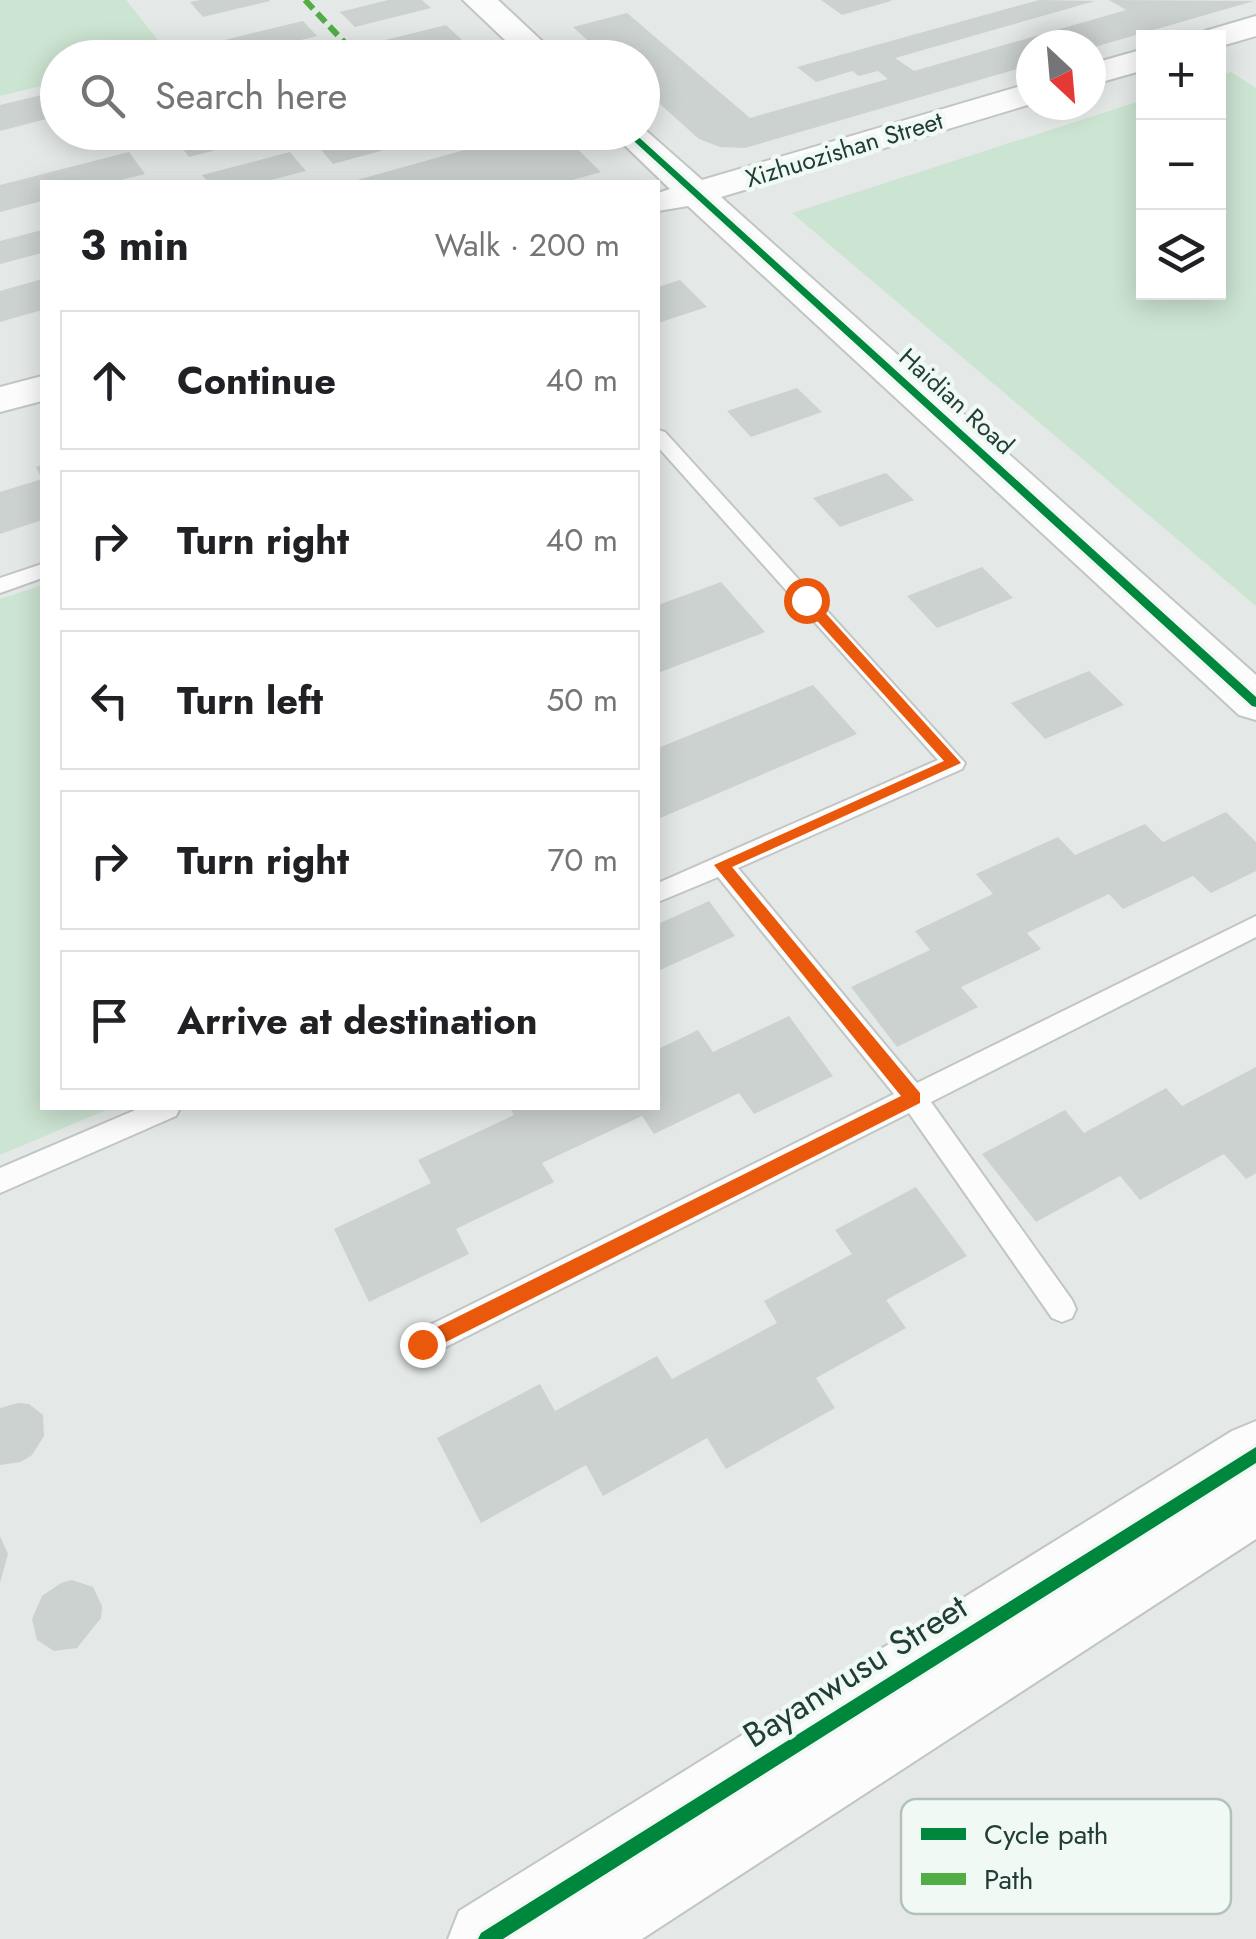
<!DOCTYPE html>
<meta charset="utf-8">
<style>
body{margin:0;font-family:Jost,sans-serif;background:#f2f2f2;color:#202124}
.controls{position:absolute;right:30px;top:30px;display:grid;overflow:hidden;border-radius:0px;box-shadow:0 5px 25px #0003}
.controls button{width:90px;height:90px;display:grid;place-items:center;padding:0;border:0;border-bottom:2px solid #e0e0e0;background:#fff;color:#202124;font:50px sans-serif}
.compass{position:absolute;left:1016px;top:30px;width:90px;height:90px;border-radius:50%;background:#fff;box-shadow:0 5px 25px #0003;rotate:154deg}
.stop{position:absolute;width:30px;height:30px;margin:-22px;border:8px solid #ea580c;border-radius:50%;background:#fff}
.stop.end{background:#ea580c;border-color:#fff;box-shadow:0 2px 10px #0008}
.list{margin:0;padding:0;list-style:none}
h2{display:flex;justify-content:space-between;align-items:center;height:130px;margin:0;padding:0 40px;font-size:42px}
h2 small{font-size:32px;font-weight:400;color:#757577}
.list li{display:grid;grid-template-columns:65px 1fr auto;gap:30px;align-items:center;box-sizing:border-box;height:140px;margin:0 20px 20px;padding:0 20px;border:2px solid #e0e0e0;border-radius:0px}
.list b{display:block;font-size:38px;white-space:nowrap}
.list em{font-size:32px;font-style:normal;color:#757577}
.icon{flex:none;width:55px;height:55px;fill:none;stroke:currentColor;stroke-width:2;stroke-linecap:round;stroke-linejoin:round}
.map{position:relative;flex:none;width:1256px;height:1939px;overflow:hidden}
.search{position:absolute;background:#fff;box-shadow:0 5px 25px #0003;left:40px;top:40px;width:620px;height:110px;display:flex;align-items:center;gap:25px;box-sizing:border-box;padding:0 35px;border-radius:55px;color:#757577;font-size:38px}
.panel{position:absolute;background:#fff;box-shadow:0 5px 25px #0003;left:40px;top:180px;width:620px;height:930px;border-radius:0px}
.map>svg:first-child{display:block}
.green{fill:#cce4d2}
.building{fill:#ccd2d0}
.lines{fill:none;stroke-linecap:round;stroke-linejoin:round}
.service-casing{stroke:#c1c6c4;stroke-width:4}
.tertiary-casing{stroke:#c1c6c4;stroke-width:4}
.service{fill:#fbfcfb;fill-rule:evenodd}
.tertiary{fill:#fbfcfb;fill-rule:evenodd}
.quiet{stroke:#52ad45;stroke-width:6;stroke-dasharray:12 6;stroke-linecap:butt}
.cycleway-casing{stroke:#f1f9f5;stroke-width:7}
.cycleway{fill:#00873e;fill-rule:evenodd}
.route{fill:#ea580c}
.labels{text-anchor:middle;dominant-baseline:central;stroke-width:9;stroke-linejoin:round;paint-order:stroke}
.far-street-label{font-size:25px;fill:#203e35;stroke:#f1f9f5}
.near-street-label{font-size:35px;fill:#203e35;stroke:#f1f9f5}
.key{fill:#f1f9f5;stroke:#b2c1bb;stroke-width:2.5}
.key-label{font-size:28px;fill:#203e35}
</style>
<div class="map">
<svg width="1256" height="1939" viewBox="0 0 1256 1939">
<rect width="100%" height="100%" fill="#e4e9e7"/>
<path class="green" d="M0 0H126L170 55 58 58 57 82 0 96Z
M1231 72 1256 88V606L792 213 1143 100 1144 292H1218L1219 76Z
M42 585V1108H111L0 1155V599Z"/>
<path class="building" d="M200 0H269L270 1 203 17 190 2Z
M388 0H422L431 8 355 27 340 12Z
M821 0H891V1L842 15Z
M1039 0 1095 1 895 58 914 71 1126 10 1109 0 1254 1 1091 48 1031 45V65L745 148 720 147 699 139 642 88V58H607L573 27 627 13 750 118 888 79 878 71 859 76 852 71 816 82 797 67Z
M303 21 317 36 238 56 224 40Z
M446 25 462 40 395 58H382L369 44Z
M58 91V116L0 131V105Z
M199 132H278V134L189 157 175 139Z
M364 132H410L417 141 333 164 317 145Z
M529 132H560L601 172 565 182H350Z
M129 152 145 174 113 182H42V201L0 212V185Z
M290 152 306 171 263 182H208L202 175Z
M42 230V253L0 264V241Z
M42 279V310L0 322V291Z
M680 280 707 307 658 323V287Z
M797 388 822 412 751 437 727 411Z
M42 465V520L0 534V492L42 479 36 467Z
M886 473 914 500 840 527 813 498Z
M982 567 1013 598 937 628 907 596Z
M721 582 765 632 658 673V605Z
M1089 671 1124 705 1045 739 1011 703Z
M813 685 857 734 658 819V748Z
M1226 812 1256 842V871L1211 893 1193 876 1123 909 1109 894 1027 933 1041 949 961 987 978 1007 897 1047 851 987 930 950 915 931 993 894 976 874 1058 837 1075 855 1145 824 1163 842Z
M709 901 735 936 658 971V924Z
M789 1016 833 1076 754 1114 739 1093 654 1134 642 1116 542 1163 554 1182 456 1229 469 1254 369 1302 334 1229 431 1183 418 1160 514 1115 510 1108H658V1049L698 1030 713 1052Z
M1256 1067V1173L1246 1179 1224 1154 1140 1200 1120 1176 1036 1222 982 1154 1065 1110 1084 1133 1166 1088 1182 1106Z
M916 1187 967 1256 886 1300 906 1328 816 1378 835 1408 726 1469 707 1438 603 1496 586 1465 481 1523 437 1438 540 1384 555 1411 657 1356 672 1379 777 1323 764 1301 852 1254 835 1230Z
M18 1403 29 1404 43 1415 44 1436 32 1455 21 1462 0 1465V1408Z
M0 1536 8 1554 0 1583Z
M72 1580 93 1587 102 1606 101 1618 77 1648 54 1651 37 1640 32 1619 42 1596 61 1583Z"/>
<g class="lines">
<g class="service-casing">
<path id="service" d="M658 430 665 432 965 763 962 769 738 868 917 1083 1256 916V937L931 1102 1072 1300 1076 1309 1072 1318 1062 1322 1052 1318 909 1113 432 1354 422 1358 412 1354 407 1344 412 1334 894 1094 718 877 658 902V883L938 760 658 447Z
M42 564V578L0 593V578Z
M140 1108H180L176 1116 0 1193V1168Z"/>
</g>
<g class="tertiary-casing">
<path id="tertiary" d="M463 0H498L560 58H524Z
M1256 16V36L1218 47V38H1200L1205 31Z
M1144 49V70L1091 85V64Z
M1031 83V104L721 197 1256 675V720L1239 715 688 206 658 211V193L670 189 611 132H642V127L702 180Z
M42 376V401L0 412V387Z
M1256 1421V1539L642 1939H448L459 1911 1232 1431Z"/>
</g>
<use href="#service" class="service"/>
<use href="#tertiary" class="tertiary"/>
<path class="quiet" d="M305 0 359 58
M430 132 442 145"/>
<g class="cycleway-casing">
<path id="cycleway" d="M624 132H633L1256 697V707L1252 706Z
M1256 1447V1463L503 1939H478L481 1933Z"/>
</g>
<use href="#cycleway" class="cycleway"/>
</g>
<path class="route" d="M801 597H811L961 763 732 867 920 1093V1103L428 1351H415V1338L901 1096 714 865 944 761 801 603Z"/>
<g class="labels">
<g class="far-street-label">
<text transform="translate(844 149) rotate(-17)">Xizhuozishan Street</text>
<text transform="translate(957 401) rotate(42)">Haidian Road</text>
</g>
<g class="near-street-label">
<text transform="translate(855 1671) rotate(-32)">Bayanwusu Street</text>
</g>
</g>
<rect x="901" y="1799" width="330" height="115" rx="15" class="key"/>
<rect x="921" y="1828" width="45" height="12" fill="#00873e"/>
<rect x="921" y="1873" width="45" height="12" fill="#52ad45"/>
<g class="key-label">
<text x="984" y="1844">Cycle path</text>
<text x="984" y="1889">Path</text>
</g>
</svg>
<div class="controls">
<button>+</button>
<button>−</button>
<button><svg class="icon" aria-label="layers" viewBox="0 0 24 24"><path d="M12 4l9 5-9 5-9-5zM3 14l9 5 9-5"/></svg></button>
</div>
<svg class="compass" viewBox="-18 -18 36 36"><path d="M0-13l5 13h-10z" fill="#e53935"/><path d="M0 13l5-13h-10z" fill="#757577"/></svg>
<div class="stop" style="left:806px;top:600px"></div>
<div class="stop end" style="left:422px;top:1344px"></div>
<div class="search"><svg class="icon" aria-label="search" viewBox="0 0 24 24"><circle cx="10" cy="10" r="6"/><path d="M15 15l6 6"/></svg>Search here</div>
<section class="panel">
<h2>3 min<small>Walk · 200 m</small></h2>
<ul class="list">
<li><svg class="icon" aria-label="ahead" viewBox="0 0 24 24"><path d="M12 20V5M6 11l6-6 6 6"/></svg><div><b>Continue</b></div><em>40 m</em></li>
<li><svg class="icon" aria-label="right" viewBox="0 0 24 24"><path d="M7 20v-9h11M14 6l5 5-5 5"/></svg><div><b>Turn right</b></div><em>40 m</em></li>
<li><svg class="icon" aria-label="left" viewBox="0 0 24 24"><path d="M17 20v-9H6M10 6l-5 5 5 5"/></svg><div><b>Turn left</b></div><em>50 m</em></li>
<li><svg class="icon" aria-label="right" viewBox="0 0 24 24"><path d="M7 20v-9h11M14 6l5 5-5 5"/></svg><div><b>Turn right</b></div><em>70 m</em></li>
<li><svg class="icon" aria-label="arrive" viewBox="0 0 24 24"><path d="M6 21V4h12l-3 4 3 4H6"/></svg><div><b>Arrive at destination</b></div></li>
</ul>
</section>
</div>
